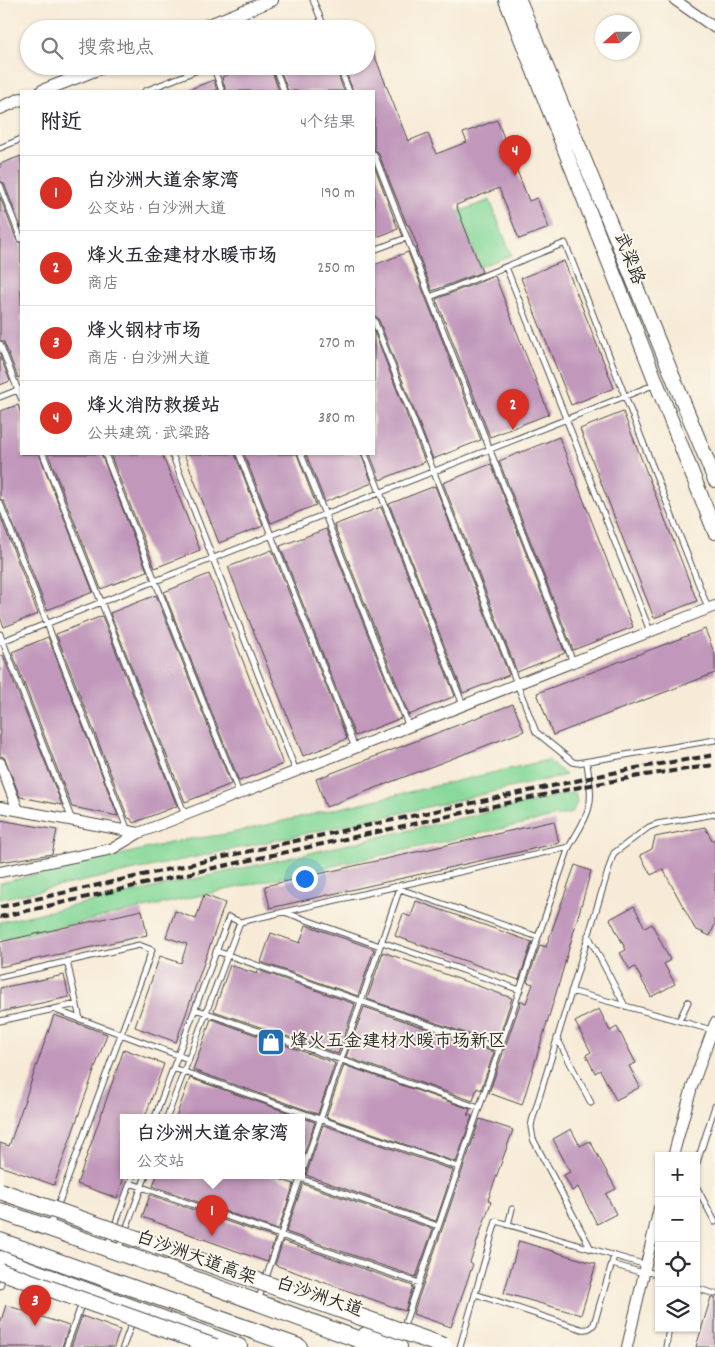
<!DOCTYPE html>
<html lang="zh">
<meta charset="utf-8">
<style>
body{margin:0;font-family:Dekko,"LXGW WenKai TC",sans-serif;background:#f7f7f7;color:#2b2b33}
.controls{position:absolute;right:15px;bottom:15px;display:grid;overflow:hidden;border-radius:0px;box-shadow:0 1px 4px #0004}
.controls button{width:45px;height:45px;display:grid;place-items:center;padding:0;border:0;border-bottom:1px solid #e1e1e2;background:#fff;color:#2b2b33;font:25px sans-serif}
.compass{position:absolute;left:595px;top:15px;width:45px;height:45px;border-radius:50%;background:#fff;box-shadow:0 1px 4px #0004;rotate:249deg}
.you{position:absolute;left:304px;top:878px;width:18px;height:18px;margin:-12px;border:4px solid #fff;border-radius:50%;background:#1a73e8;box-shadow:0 0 0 8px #1a73e833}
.badge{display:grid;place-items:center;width:32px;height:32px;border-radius:50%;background:#d93025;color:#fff;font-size:16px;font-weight:700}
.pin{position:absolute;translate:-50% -41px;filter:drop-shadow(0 1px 2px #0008)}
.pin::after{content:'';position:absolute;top:26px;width:18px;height:15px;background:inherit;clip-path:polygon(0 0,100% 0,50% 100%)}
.popup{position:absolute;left:120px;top:1114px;width:185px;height:65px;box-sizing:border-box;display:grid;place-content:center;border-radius:0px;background:#fff;filter:drop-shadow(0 1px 4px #0005);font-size:16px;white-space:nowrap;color:#7c7c81}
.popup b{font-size:19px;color:#2b2b33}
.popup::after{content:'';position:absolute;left:50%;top:100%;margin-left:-10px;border:10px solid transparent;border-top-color:#fff}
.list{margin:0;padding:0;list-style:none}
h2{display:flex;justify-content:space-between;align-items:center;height:65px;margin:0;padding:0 20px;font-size:21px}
h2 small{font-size:16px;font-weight:400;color:#7c7c81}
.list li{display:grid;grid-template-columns:32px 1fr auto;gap:15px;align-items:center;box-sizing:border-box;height:75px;padding:0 20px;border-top:1px solid #e1e1e2}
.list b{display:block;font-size:19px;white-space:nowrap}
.list p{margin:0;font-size:16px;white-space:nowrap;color:#7c7c81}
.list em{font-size:16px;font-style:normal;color:#7c7c81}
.icon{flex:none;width:28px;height:28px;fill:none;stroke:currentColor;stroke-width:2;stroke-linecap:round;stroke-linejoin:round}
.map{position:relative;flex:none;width:715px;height:1347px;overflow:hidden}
.search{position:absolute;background:#fff;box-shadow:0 1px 4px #0004;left:20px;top:20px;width:355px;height:55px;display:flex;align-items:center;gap:12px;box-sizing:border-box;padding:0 18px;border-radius:28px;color:#7c7c81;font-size:19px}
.panel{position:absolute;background:#fff;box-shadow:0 1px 4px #0004;left:20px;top:90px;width:355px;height:365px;border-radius:0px}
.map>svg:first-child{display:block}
.green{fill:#86d899;stroke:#588262}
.building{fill:#c198bb}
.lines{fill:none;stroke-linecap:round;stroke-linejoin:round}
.service-casing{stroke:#4a4845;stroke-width:7}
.minor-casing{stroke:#4a4845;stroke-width:12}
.tertiary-casing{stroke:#4a4845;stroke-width:14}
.secondary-casing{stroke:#4a4845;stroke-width:16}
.primary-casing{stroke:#4a4845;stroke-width:18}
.trunk-casing{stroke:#4a4845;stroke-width:18}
.service{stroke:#fff;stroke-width:5}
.minor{stroke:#fff;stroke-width:10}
.tertiary{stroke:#fff;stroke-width:12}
.secondary{stroke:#fff;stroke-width:14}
.primary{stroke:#fff;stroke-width:16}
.trunk{stroke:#fff;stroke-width:16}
.rail{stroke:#2b2b2b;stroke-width:4;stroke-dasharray:8 4;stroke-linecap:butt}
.trunk-bridge-casing{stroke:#4a4845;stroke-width:18;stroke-linecap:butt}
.trunk-bridge{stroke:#fff;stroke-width:16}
.labels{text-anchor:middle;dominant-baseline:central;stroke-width:4;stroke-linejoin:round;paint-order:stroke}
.street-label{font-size:18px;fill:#2b2b2b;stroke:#fbf7ec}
.poi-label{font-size:18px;fill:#2b2b2b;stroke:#fbf7ec;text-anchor:start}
</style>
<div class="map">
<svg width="715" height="1347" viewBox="0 0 715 1347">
<rect width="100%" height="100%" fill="#fbf7ec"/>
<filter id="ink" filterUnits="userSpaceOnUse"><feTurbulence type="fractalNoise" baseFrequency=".02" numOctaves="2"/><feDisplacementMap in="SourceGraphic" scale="10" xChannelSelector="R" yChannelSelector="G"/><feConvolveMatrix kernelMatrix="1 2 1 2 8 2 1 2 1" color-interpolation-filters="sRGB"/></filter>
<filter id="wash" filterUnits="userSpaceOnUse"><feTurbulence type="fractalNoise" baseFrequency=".0096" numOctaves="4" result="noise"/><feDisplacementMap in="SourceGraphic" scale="20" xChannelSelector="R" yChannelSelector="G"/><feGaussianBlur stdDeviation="1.12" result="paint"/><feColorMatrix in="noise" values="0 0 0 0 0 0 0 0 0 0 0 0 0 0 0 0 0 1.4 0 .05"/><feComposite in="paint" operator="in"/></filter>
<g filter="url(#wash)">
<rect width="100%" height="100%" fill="#f7ebd7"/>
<path class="green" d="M490 200 511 255 480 267 458 212Z
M548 760 566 775 397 814 0 899V883L183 840 227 834Z
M575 792 577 802 572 813 0 940V922L266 863Z"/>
<g id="blocks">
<path class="building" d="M366 34 408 141 428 133 436 154 467 142 463 133 497 120 529 201 537 198 549 228 519 239 499 188 456 205 482 272 432 291 416 248H418L409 225H407L378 152 374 150V91H353L344 66H366Z
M249 66H270L279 91H226L222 77Z
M279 66H335L344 91H288Z
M214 80 217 91H188L187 90Z
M21 156V228L4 183 0 181V164Z
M374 165 398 229 374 238Z
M0 197 17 241 21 243V376L18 378 4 342 0 340Z
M408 252 481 440 433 459 378 318 374 316V265Z
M564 261 614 388 571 405 521 278Z
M495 276 549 414 490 437 436 299Z
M374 331 425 462 380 480 370 454H374Z
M0 356 10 381 0 385Z
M18 405 21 414V454H39L93 592 47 610 4 501 0 499V411Z
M623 412 697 601 654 618 580 429Z
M559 437 633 627 573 650 499 461Z
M48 454H101L147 571 101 589Z
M110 454H162L200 550 155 568Z
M184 454H235L263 526 219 543Z
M244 454H297L316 505 271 523Z
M306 454H361L372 483 325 502Z
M491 464 565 653 517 672 443 483Z
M435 486 509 675 463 693 389 504Z
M381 507 455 696 409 715 334 525Z
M0 515 38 614 4 627 0 617Z
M326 529 401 718 355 736 280 546Z
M272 550 347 739 303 756 228 567Z
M209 574 283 764 239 781 164 592Z
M156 595 231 784 185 802 110 613Z
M102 616 177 806 133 823 131 819 128 818 56 634Z
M705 629 715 655V673L553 735 537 693Z
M48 637 118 816 72 807 12 652Z
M3 655 62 805 20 797 6 761 4 757 0 756V656Z
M513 704 524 731 326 807 316 779Z
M0 820 57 830 52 854 0 862Z
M554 821 559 843 270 908 265 886Z
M705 827 712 840H715V924L710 936 695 929 663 869 651 875 640 855 652 849 655 837Z
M575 865 591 871 560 980 522 1105 489 1093 521 1001 526 1003 533 984 527 982 540 945 546 947Z
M204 895 225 903 176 1042 135 1027 160 956 181 963 187 944 166 937 175 911 196 919Z
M416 901 532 942 519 980 395 936 403 914 411 917Z
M634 906 645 928 652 924 670 960 664 964 675 984 651 997 635 967 630 970 620 953 626 950 610 919Z
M142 910 147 935 0 967V942Z
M306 925 374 949 358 996 261 962 271 933 300 943Z
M383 952 512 998 497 1044 367 999Z
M230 965 257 974 258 970 355 1004 338 1054 214 1011Z
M64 975 69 997 0 1012V988Z
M364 1007 494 1052 481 1090 477 1088 473 1101 346 1057Z
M599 1009 610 1031 617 1027 636 1063 629 1066 640 1087 616 1100 600 1070 595 1073 586 1055 591 1052 575 1022Z
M54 1015 107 1034 54 1185 0 1166V1143L9 1146Z
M211 1019 335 1063 318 1114 193 1070Z
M124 1049 164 1064 145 1117H123V1180L117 1198 77 1184Z
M344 1065 470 1109 468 1115 472 1116 456 1162 326 1117Z
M190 1078 315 1122 301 1163V1117H176Z
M480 1119 513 1130 488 1200 491 1202 470 1262 473 1264 451 1327 413 1314Z
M323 1125 453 1170 436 1221 306 1175Z
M571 1129 580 1146 590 1141 616 1189 606 1194 616 1214 597 1224 578 1187 572 1191 564 1175 570 1172 553 1139Z
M157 1175H267L294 1184 278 1230 153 1186Z
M303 1184 433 1229 416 1277 286 1232Z
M150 1195 275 1238 267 1262 142 1217Z
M283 1241 413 1286 405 1311 275 1265Z
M519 1241 596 1264 581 1315 504 1293Z
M711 1297 715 1298V1347H696Z
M6 1305 69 1326 62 1347H0V1324Z
M82 1316 120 1330 114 1347H71Z"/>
</g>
</g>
<g filter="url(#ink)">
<use href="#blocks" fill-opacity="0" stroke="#4a4845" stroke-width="1"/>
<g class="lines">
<g class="service-casing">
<path id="service" d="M313 0 325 29
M304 29 322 22
M213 66 222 91
M274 66 284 91
M339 66 349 91
M145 91 208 66
M0 148 21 139
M374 154 573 662
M0 185 21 239
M374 250 406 238
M506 267 650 631
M430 297 565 243 708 608
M374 320 536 732 573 762 577 763 715 740
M0 344 21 398
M0 397 20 389
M43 454 185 815
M105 454 239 793
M172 454 296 771
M239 454 355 748
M301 454 409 727
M365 454 463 705
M0 503 128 831
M0 634 72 820
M0 642 656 384
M400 889 538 937
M284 912 380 946
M240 922 569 847
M588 935 625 1006
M382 942 520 990
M216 951 499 1049
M67 961 80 1019
M0 977 139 945 152 950 51 1224
M571 991 712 1030
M53 1009 188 1059
M195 1009 479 1108
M0 1021 77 1004
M679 1021 688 1002
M557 1038 591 1103
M173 1068 458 1167
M155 1117 229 917 240 922 167 1117
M696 1166 715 1106
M291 1175 438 1226
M130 1183 419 1283
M696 1186 715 1222
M508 1225 512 1209
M108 1244 133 1175
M119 1248 146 1175
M591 1249 533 1139 531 1127 532 1121 612 858 614 853 649 827 657 824 715 814
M612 1264 643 1273
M645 1271 659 1275
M0 1286 4 1274
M696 1288 715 1294
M475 1294 581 1329C587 1330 590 1329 594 1324L614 1256
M259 1298 401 885
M403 1329 569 847C576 834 586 821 589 807 593 793 588 776 587 762
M66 1347 82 1303
M123 1347 132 1322
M460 1347 496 1221 646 1265
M666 1347 669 1328"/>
</g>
<g class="minor-casing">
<path id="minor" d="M675 0 715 28
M0 763 18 810
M0 807 139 833
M0 872 112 849 139 833 185 815 715 606
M673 1156 692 1087 715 1023
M627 1347 659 1208"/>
</g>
<g class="tertiary-casing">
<path id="tertiary" d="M199 29 272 0
M42 91 105 66
M0 108 21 99"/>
</g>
<g class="secondary-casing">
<path id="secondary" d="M506 0 715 532
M519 0 715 480"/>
</g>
<g class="primary-casing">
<path id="primary" d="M0 1259 239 1347
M366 1335 399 1347"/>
</g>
<g class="trunk-casing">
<path id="trunk" d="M0 1211 172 1271 379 1347
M0 1241 299 1347"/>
</g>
<use href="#service" class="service"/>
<use href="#minor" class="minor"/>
<use href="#tertiary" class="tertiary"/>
<use href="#secondary" class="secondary"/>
<use href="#primary" class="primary"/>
<use href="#trunk" class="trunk"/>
<path class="rail" d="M0 907 295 841 636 768 715 755
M0 917 196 872 575 788 645 775 715 765"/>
<g class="trunk-bridge-casing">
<path id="trunk-bridge" d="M0 1191 444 1346
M0 1271 215 1347"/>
</g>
<use href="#trunk-bridge" class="trunk-bridge"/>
</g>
</g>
<defs>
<g id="shop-square" transform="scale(1.4375)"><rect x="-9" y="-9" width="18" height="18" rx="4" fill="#1f6fb2" stroke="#fbf7ec"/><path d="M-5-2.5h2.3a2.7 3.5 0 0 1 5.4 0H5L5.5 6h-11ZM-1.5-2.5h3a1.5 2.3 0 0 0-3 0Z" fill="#fff"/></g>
</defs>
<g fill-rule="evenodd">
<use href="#shop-square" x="271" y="1042"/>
</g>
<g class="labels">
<g class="street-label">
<text transform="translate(628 259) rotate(69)">武梁路</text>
<text transform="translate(196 1259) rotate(20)">白沙洲大道高架</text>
<text transform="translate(319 1298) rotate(19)">白沙洲大道</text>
</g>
<g class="poi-label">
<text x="290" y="1042">烽火五金建材水暖市场新区</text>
</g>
</g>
</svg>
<div class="controls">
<button>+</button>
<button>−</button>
<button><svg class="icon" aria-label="locate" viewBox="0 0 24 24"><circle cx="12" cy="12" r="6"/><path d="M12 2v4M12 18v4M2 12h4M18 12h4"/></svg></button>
<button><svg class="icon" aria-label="layers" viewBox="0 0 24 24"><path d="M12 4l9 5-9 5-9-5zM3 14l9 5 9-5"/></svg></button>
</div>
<svg class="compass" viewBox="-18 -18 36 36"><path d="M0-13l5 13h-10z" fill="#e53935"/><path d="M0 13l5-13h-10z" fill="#7c7c81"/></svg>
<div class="you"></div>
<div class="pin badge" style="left:212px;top:1236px">1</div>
<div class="popup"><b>白沙洲大道余家湾</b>公交站</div>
<div class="pin badge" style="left:513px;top:430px">2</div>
<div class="pin badge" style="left:35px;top:1326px">3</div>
<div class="pin badge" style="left:515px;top:176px">4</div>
<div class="search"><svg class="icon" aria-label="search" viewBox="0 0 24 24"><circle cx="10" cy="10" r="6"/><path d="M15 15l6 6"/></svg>搜索地点</div>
<section class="panel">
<h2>附近<small>4个结果</small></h2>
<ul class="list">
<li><span class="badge">1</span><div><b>白沙洲大道余家湾</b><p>公交站 · 白沙洲大道</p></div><em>190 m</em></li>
<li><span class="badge">2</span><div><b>烽火五金建材水暖市场</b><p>商店</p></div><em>250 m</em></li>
<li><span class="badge">3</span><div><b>烽火钢材市场</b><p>商店 · 白沙洲大道</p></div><em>270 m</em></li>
<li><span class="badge">4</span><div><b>烽火消防救援站</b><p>公共建筑 · 武梁路</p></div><em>380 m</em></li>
</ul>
</section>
</div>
